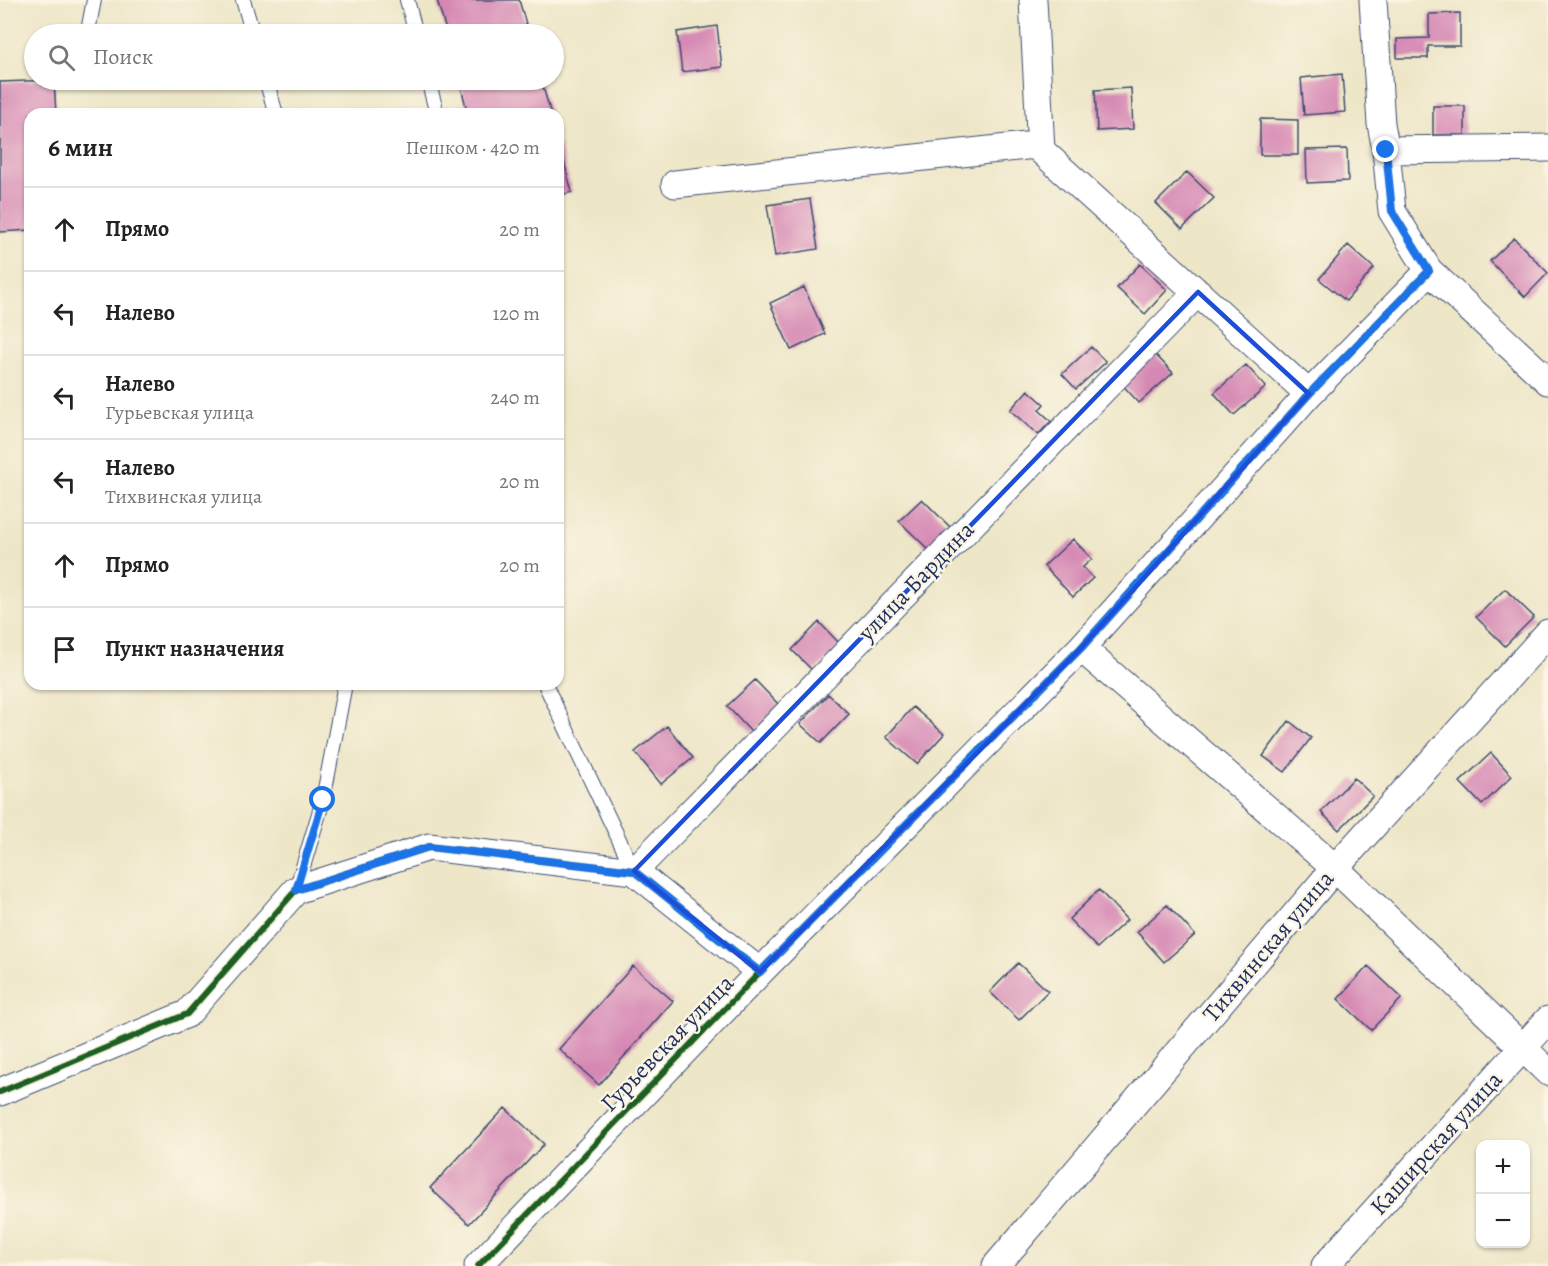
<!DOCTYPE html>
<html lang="ru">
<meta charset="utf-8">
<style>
body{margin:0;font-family:Alegreya,serif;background:#f2f2f2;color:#222}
.controls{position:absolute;right:18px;bottom:18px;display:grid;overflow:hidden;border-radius:12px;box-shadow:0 2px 4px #0004}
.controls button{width:54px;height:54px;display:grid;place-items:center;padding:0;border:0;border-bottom:2px solid #e0e0e0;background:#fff;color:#222;font:30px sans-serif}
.stop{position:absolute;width:18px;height:18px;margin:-14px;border:4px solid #1a73e8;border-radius:50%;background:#fff}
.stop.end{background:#1a73e8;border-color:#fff;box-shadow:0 2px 6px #0008}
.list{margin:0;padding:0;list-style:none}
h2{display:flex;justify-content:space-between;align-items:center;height:78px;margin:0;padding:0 24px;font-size:26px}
h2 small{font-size:20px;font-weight:400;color:#767676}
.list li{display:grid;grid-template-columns:39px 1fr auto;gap:18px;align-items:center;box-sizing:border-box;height:84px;padding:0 24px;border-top:2px solid #e0e0e0}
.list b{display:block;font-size:22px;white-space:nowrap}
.list p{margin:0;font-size:20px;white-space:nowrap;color:#767676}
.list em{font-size:20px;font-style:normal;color:#767676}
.icon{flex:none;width:33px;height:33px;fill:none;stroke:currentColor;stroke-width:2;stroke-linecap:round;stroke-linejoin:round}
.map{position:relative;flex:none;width:1548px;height:1266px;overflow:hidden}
.search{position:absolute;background:#fff;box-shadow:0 2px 4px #0004;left:24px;top:24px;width:540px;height:66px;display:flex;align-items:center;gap:15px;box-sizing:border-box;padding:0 21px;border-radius:33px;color:#767676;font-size:22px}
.panel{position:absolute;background:#fff;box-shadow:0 2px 4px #0004;left:24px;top:108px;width:540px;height:582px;border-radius:18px}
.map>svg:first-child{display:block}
.building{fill:#d688b4}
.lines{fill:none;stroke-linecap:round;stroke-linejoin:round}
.lane-casing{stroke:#3a4a6e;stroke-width:16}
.street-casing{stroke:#3a4a6e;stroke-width:29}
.lane{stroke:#fff;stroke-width:14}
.street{stroke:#fff;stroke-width:27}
.cycleway-casing{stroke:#fcf5e5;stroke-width:10}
.cycleway{stroke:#1b5e20;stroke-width:6}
.route{stroke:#1a73e8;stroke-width:8}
.marked{fill:none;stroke:#1d4ed8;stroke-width:4.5;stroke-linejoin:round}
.labels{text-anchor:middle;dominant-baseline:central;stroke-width:4.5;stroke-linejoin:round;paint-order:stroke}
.street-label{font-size:24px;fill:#1b2f5e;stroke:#fcf5e5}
</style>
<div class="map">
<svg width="1548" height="1266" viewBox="0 0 1548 1266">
<rect width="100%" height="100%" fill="#fcf5e5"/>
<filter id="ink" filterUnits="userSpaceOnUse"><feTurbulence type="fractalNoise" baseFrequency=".0167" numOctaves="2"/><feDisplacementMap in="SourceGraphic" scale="12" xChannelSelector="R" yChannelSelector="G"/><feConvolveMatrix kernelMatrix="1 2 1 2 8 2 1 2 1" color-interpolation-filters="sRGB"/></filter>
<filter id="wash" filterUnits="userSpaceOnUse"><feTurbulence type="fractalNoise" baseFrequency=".008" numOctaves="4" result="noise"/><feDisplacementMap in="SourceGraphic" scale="24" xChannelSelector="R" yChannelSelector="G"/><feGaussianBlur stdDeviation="1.35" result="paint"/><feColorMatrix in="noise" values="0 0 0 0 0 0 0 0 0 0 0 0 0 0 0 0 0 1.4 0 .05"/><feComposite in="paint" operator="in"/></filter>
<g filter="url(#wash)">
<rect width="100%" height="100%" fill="#ede6c7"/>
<g id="blocks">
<path class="building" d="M437 0H519L529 34H447Z
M1460 13V46H1428V58H1397V39L1429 38V14Z
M717 26 722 67 682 72 677 32Z
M1342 74 1345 112 1304 115 1301 78Z
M54 80 56 114H30V230L0 232V82Z
M459 80H541L551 114H468Z
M1131 88 1133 129 1097 131 1095 90Z
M1433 106H1465V135H1433Z
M1260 119 1298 120V155H1260Z
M559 143 572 192 558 196V144Z
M1347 149 1348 181 1307 183 1306 150Z
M1187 172 1214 198 1182 229 1156 203Z
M810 199 818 249 775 256 767 205Z
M1514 238 1548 273 1525 297 1490 261Z
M1348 245 1374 268 1346 301 1319 279Z
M1140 264 1167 290 1145 314 1117 288Z
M804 287 825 334 791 350 770 303Z
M1091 347 1106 362 1076 389 1062 374Z
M1152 351 1173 373 1139 403 1119 381Z
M1246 365 1266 387 1234 415 1214 393Z
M1028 390 1044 404 1039 410 1051 421 1038 435 1010 410Z
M922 499 952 529 930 551 899 521Z
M1073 539 1092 559 1083 567 1093 578 1073 597 1044 566Z
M1505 589 1534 617 1505 646 1476 617Z
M819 622 841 645 814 672 792 650Z
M755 680 780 706 752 733 727 706Z
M828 694 849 714 821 743 800 724Z
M913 707 944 734 917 764 886 737Z
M1289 721 1311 738 1285 772 1263 756Z
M667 726 693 758 661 784 635 752Z
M1491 753 1512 776 1482 805 1460 782Z
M1354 778 1373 796 1339 830 1321 812Z
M1099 890 1127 920 1097 948 1069 919Z
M1167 905 1195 935 1164 962 1137 932Z
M1018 963 1048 991 1019 1020 990 992Z
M633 966 673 1001 599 1085 559 1049Z
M1368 966 1402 998 1371 1030 1338 999Z
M505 1108 544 1144 469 1224 430 1188Z"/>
</g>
</g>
<g filter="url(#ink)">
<use href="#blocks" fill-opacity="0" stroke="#3a4a6e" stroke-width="1.5"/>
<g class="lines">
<g class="lane-casing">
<path id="lane" d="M94 0 88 31 95 34
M243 0 253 34
M407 0 416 34
M266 80 276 114
M428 80 437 114
M545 684 634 871
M296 890 323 800 345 684"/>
</g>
<g class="street-casing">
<path id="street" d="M1033 0 1041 150
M1373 0 1381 124 1386 150 1392 211 1429 271 1548 381
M1386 150 1548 148
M675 184 1035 145 1309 394
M1081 648 1335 868 1548 1072
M634 871 1198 292
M0 1092 187 1014 296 890 429 847 634 871 760 972
M478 1266 760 972 1081 648 1309 394 1429 271
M996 1266 1335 868 1548 633
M1325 1266 1548 1020"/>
</g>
<use href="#lane" class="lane"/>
<use href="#street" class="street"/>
<g class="cycleway-casing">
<path id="cycleway" d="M0 1092 187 1014 296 890 429 847 634 871 760 972
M478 1266 760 972 1081 648 1309 394 1429 271"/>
</g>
<use href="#cycleway" class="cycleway"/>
</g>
</g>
<g class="lines" filter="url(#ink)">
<path class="route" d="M323 800 296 890 429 847 634 871 760 972 1081 648 1309 394 1429 271 1392 211 1386 150"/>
</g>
<path class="marked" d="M1198 292 1309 394 1081 648 760 972 634 871Z"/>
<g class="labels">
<g class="street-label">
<text transform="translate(916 581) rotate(-46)">улица Бардина</text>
<text transform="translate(1268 946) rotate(-50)">Тихвинская улица</text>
<text transform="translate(667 1043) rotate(-46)">Гурьевская улица</text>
<text transform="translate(1436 1143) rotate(-48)">Каширская улица</text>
</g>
</g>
</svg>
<div class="controls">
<button>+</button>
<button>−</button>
</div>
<div class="stop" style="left:323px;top:800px"></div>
<div class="stop end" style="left:1386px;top:150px"></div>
<div class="search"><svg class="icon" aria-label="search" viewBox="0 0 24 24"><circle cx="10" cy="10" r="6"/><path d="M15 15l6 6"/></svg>Поиск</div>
<section class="panel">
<h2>6 мин<small>Пешком · 420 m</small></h2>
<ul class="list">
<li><svg class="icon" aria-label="ahead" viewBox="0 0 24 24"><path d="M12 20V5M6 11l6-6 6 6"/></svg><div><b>Прямо</b></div><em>20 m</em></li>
<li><svg class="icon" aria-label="left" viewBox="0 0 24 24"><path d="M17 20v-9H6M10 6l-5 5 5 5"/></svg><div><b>Налево</b></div><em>120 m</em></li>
<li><svg class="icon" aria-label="left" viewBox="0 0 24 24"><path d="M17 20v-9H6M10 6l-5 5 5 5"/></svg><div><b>Налево</b><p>Гурьевская улица</p></div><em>240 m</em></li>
<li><svg class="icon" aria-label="left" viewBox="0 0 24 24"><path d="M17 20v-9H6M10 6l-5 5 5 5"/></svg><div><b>Налево</b><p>Тихвинская улица</p></div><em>20 m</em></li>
<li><svg class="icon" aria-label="ahead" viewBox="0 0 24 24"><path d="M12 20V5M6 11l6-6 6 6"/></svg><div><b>Прямо</b></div><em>20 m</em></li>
<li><svg class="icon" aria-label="arrive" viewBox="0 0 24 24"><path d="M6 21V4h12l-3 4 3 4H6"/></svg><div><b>Пункт назначения</b></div></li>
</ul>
</section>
</div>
